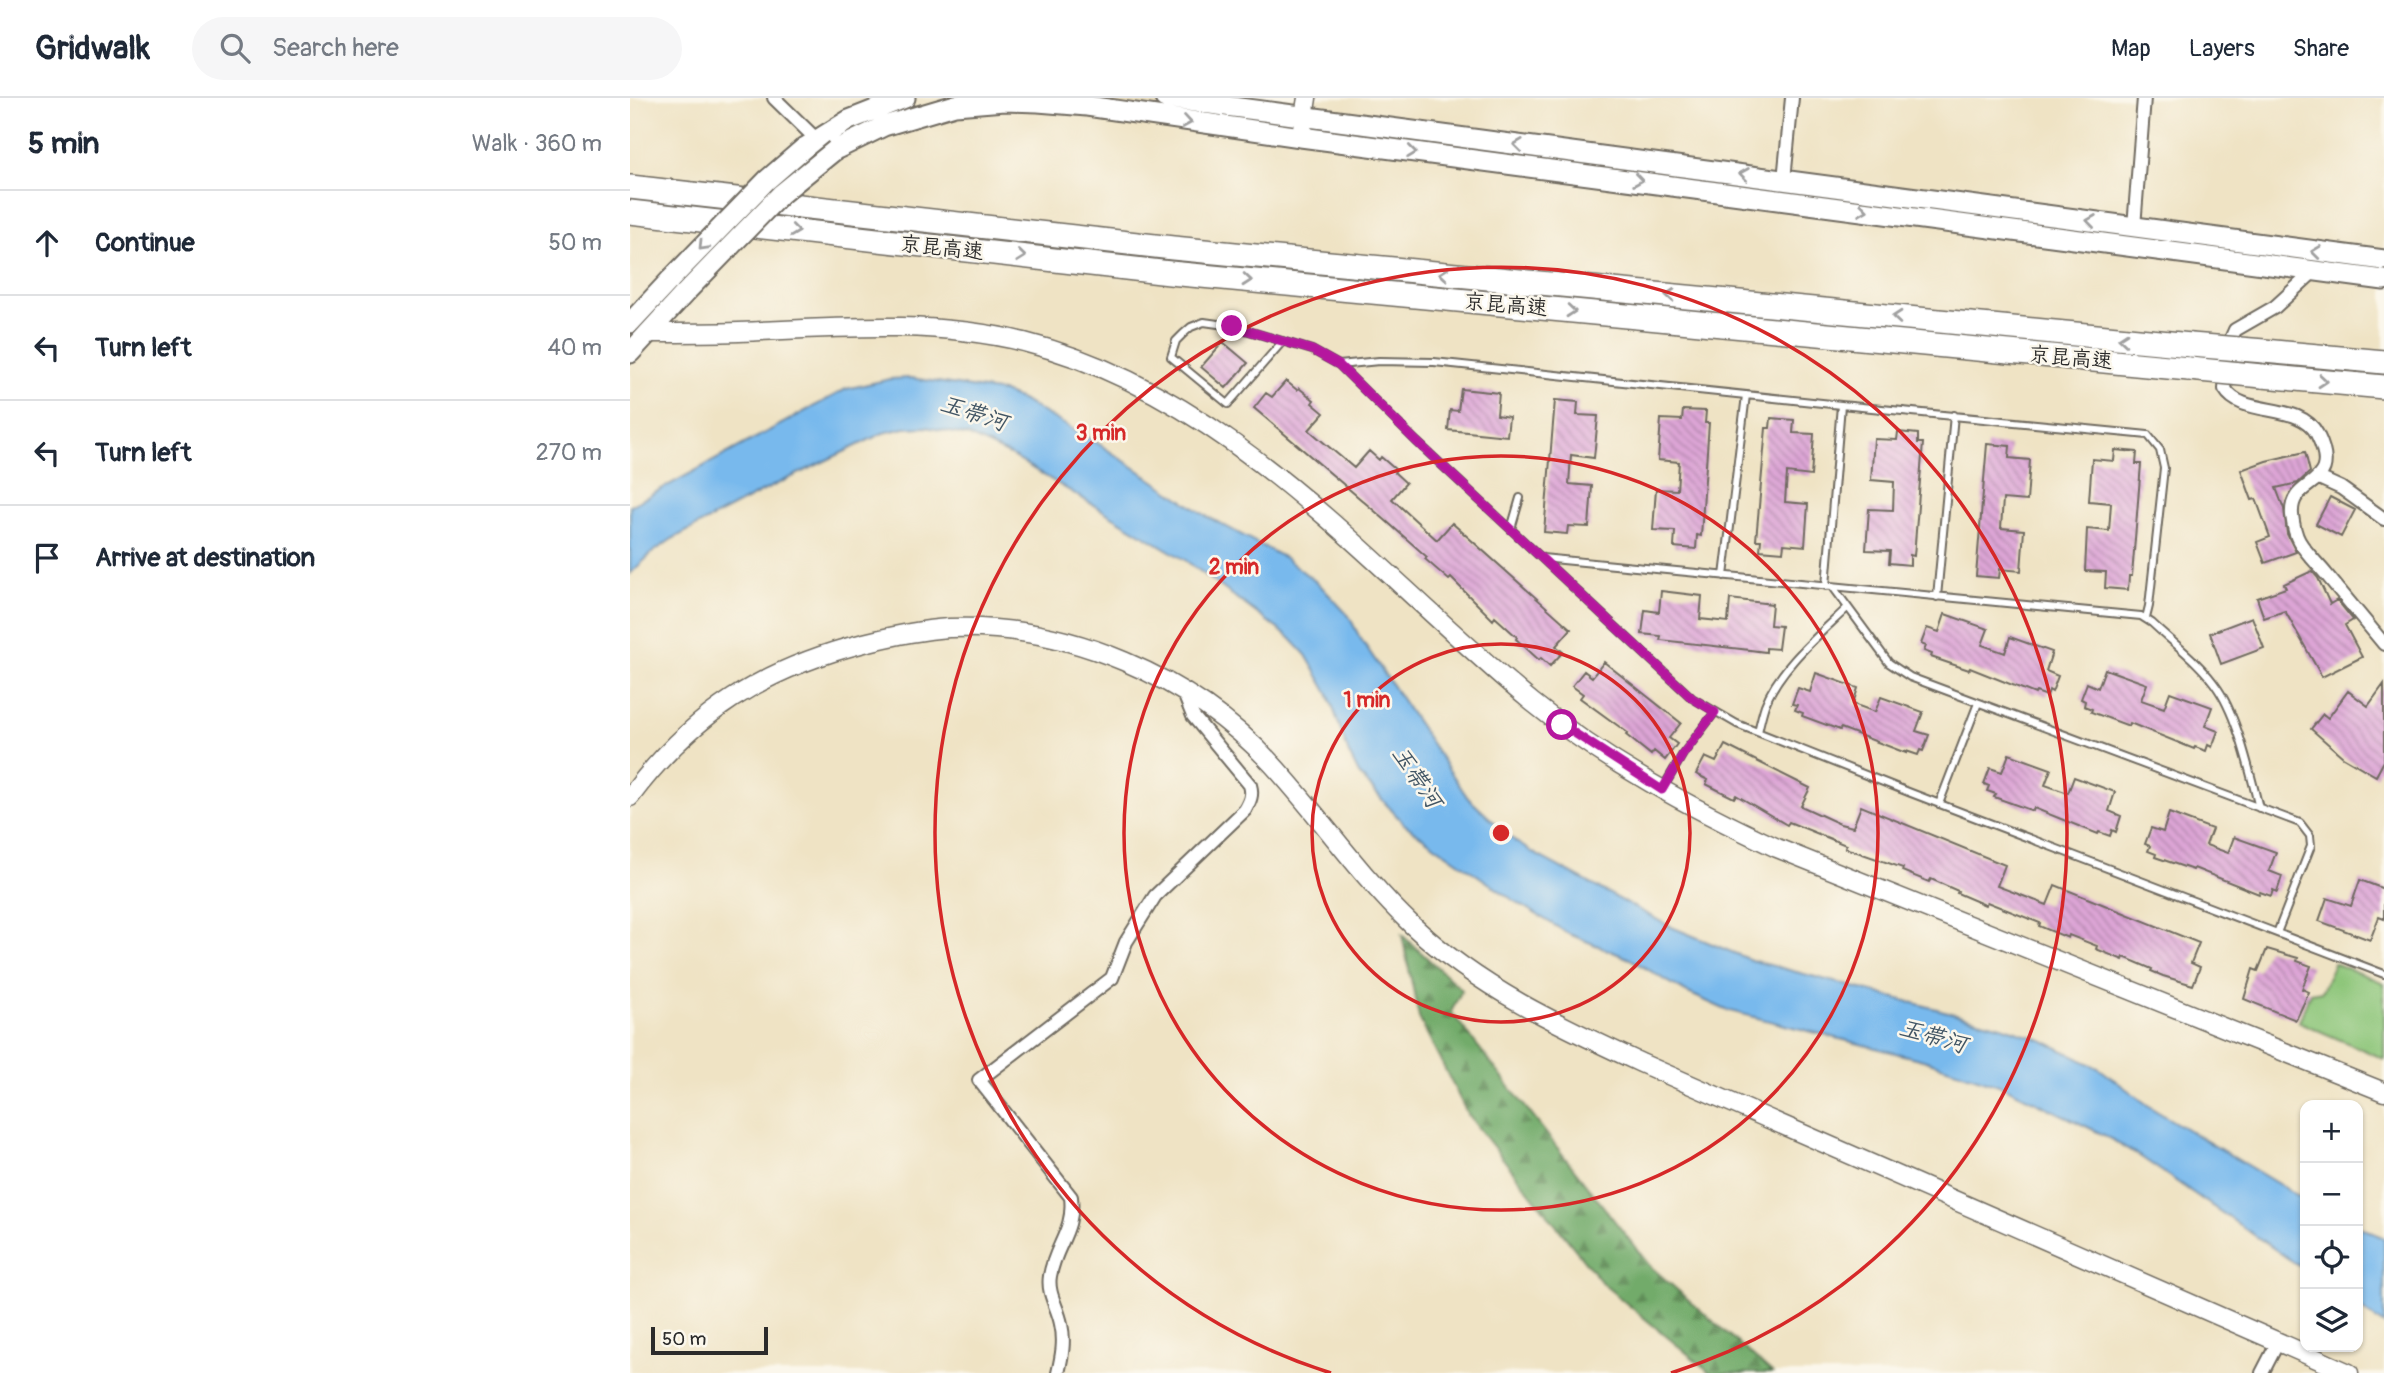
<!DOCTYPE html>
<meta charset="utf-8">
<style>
body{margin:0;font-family:Pangolin,"LXGW WenKai TC",sans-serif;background:#f6f6f7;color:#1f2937}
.controls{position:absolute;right:21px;bottom:21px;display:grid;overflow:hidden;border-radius:14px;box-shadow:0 2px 5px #0004}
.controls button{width:63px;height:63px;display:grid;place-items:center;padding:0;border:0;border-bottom:2px solid #e0e1e3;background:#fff;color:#1f2937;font:35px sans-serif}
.scale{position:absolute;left:21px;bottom:18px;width:117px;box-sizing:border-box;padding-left:7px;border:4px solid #2b2b2b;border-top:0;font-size:19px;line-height:24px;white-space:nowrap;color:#2b2b2b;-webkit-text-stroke:5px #fbf7ec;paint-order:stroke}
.stop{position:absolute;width:21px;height:21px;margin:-16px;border:5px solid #b5179e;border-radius:50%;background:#fff}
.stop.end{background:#b5179e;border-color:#fff;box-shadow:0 2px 7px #0008}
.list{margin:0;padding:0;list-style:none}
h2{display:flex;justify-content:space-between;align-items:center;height:91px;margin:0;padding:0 28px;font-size:30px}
h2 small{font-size:23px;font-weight:400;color:#747a83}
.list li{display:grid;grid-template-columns:46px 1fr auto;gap:21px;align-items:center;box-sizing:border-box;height:105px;padding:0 28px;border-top:2px solid #e0e1e3}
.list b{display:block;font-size:26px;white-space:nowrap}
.list em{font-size:23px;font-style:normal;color:#747a83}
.icon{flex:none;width:38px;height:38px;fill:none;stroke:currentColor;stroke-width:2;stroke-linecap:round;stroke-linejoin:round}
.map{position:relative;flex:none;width:1754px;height:1275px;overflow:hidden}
header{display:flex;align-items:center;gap:42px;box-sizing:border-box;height:98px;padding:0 35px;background:#fff;border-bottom:2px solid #e0e1e3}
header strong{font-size:33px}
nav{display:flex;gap:38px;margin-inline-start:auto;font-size:24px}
.search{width:490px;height:63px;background:#f6f6f7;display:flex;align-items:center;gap:18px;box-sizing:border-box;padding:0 24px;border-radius:38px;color:#747a83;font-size:26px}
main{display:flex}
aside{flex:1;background:#fff}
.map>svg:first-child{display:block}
.grass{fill:#8ec67a;stroke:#5c7852;stroke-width:2}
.forest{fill:url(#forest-firs);stroke:#4e6b4a;stroke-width:2}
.water{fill:#78b9ed;stroke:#52728c;stroke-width:2}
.building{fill:url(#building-back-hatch)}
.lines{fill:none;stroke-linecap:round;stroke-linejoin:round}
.lane-casing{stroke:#706b61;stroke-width:10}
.street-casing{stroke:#706b61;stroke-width:16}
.secondary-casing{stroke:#706b61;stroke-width:21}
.primary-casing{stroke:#706b61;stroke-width:23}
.highway-casing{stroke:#706b61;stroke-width:26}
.lane{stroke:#fff;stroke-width:6}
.street{stroke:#fff;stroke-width:12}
.secondary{stroke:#fff;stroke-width:18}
.primary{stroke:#fff;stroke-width:19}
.highway{stroke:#fff;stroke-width:23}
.primary-bridge-casing{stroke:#706b61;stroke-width:23;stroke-linecap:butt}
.highway-bridge-casing{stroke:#706b61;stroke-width:26;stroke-linecap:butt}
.primary-bridge{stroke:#fff;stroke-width:19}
.highway-bridge{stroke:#fff;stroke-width:23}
.oneway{stroke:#a0a0a0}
.route{stroke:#b5179e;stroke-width:9}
.ring{fill:none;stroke:#d62828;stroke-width:3.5}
.labels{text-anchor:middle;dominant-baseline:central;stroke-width:5;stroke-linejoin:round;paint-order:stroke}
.street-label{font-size:21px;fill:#2b2b2b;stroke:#fbf7ec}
.water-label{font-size:23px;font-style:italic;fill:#425665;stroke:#fbf7ec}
.centre{fill:#d62828;stroke:#fbf7ec;stroke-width:3.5}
.ring-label{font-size:21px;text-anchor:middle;font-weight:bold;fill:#d62828;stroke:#fbf7ec;stroke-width:5;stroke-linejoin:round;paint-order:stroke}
</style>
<header>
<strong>Gridwalk</strong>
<div class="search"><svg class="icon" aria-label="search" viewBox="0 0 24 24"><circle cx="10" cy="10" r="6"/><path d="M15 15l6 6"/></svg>Search here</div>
<nav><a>Map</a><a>Layers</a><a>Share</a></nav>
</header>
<main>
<aside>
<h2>5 min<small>Walk · 360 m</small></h2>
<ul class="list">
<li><svg class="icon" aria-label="ahead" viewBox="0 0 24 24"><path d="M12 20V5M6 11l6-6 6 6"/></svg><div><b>Continue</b></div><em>50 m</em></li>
<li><svg class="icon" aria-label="left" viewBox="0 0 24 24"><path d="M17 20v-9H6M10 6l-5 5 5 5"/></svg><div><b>Turn left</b></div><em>40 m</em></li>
<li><svg class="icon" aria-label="left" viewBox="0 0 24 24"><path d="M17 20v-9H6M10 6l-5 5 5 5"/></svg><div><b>Turn left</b></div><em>270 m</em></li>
<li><svg class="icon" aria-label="arrive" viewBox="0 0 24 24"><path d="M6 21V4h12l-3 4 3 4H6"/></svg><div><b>Arrive at destination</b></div></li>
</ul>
</aside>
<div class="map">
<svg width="1754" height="1275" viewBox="0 0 1754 1275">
<defs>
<pattern id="forest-firs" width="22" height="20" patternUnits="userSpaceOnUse" patternTransform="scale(1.75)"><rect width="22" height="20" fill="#72ab6a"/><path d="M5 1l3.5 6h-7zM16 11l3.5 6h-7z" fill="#5e8b57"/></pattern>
<pattern id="building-back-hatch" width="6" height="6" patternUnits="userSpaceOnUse" patternTransform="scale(1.75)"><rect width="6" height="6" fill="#dda5d6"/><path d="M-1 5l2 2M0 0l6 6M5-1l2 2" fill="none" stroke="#b387ae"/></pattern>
</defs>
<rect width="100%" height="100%" fill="#fbf7ec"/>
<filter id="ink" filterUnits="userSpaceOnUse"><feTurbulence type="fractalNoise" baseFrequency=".0143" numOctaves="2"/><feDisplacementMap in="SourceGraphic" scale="14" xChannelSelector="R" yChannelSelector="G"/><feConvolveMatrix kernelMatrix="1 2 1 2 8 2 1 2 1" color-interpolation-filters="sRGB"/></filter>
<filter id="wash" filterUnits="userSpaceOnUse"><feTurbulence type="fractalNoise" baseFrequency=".00686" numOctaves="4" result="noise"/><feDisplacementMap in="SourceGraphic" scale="28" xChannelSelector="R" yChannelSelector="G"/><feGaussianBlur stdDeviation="1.57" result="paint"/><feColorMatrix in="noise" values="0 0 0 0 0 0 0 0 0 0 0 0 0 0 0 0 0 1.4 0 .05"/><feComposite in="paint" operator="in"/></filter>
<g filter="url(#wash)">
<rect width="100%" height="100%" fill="#efe3c4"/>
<path class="grass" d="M1704 865 1754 885V961L1669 924 1680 895 1692 893Z"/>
<path class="forest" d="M772 837 832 892 821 914 1020 1168 1142 1275H1081L973 1186 838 1017 789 920Z"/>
<path class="water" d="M281 280 373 294 393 303 469 346 578 419 655 460 689 486 719 518 729 538 838 700 886 744 905 756 1039 828 1121 862 1371 928 1412 942 1470 971 1523 1011 1675 1102V1172L1511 1059 1474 1037 1375 989 1293 962 1096 912 1056 894 1000 861 939 836 883 802 774 726 729 676 719 656 698 595 676 557 660 540 555 462 380 357 339 338 296 329 275 330 253 335 139 390 42 441 23 454 0 476V408L216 291 260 281Z
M1728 1128 1754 1140V1227L1728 1208Z"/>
<g id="blocks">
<path class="building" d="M593 244 618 265 596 290 571 269Z
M656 283 667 292 669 290 684 302 682 305 694 315 679 332 724 370 739 353 749 362 751 359 766 372 764 374 776 385 762 401 807 442 822 425 941 531 926 548 933 554 920 568 911 560 909 562 886 541 887 539 865 519 863 522 821 480 819 482 795 461 797 459 754 421 624 310 636 295 642 299Z
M831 291 869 295 867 317 879 319 877 338 818 332 820 312 828 313Z
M925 302 948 304 947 317 968 318 964 360 941 357 939 386 962 388 959 429 938 428 937 436 914 434Z
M1053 312 1076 313 1075 325H1079L1071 438 1067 437 1066 451 1044 449 1045 433 1023 432 1026 391 1047 392 1049 364 1028 362 1031 321 1052 322Z
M1141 320 1164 322 1163 335 1184 336 1181 378 1157 375 1155 404 1178 406 1175 448 1154 446 1153 454 1130 452 1131 442H1126L1136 330H1140Z
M1268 334 1288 336V345H1293L1284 458 1280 457V467L1259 465 1260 453 1236 452 1239 411 1263 412 1264 384 1241 382 1244 341 1267 342Z
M1357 346 1380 348 1379 360 1400 362 1397 403 1373 401 1371 430 1394 432 1391 473 1370 471 1369 480 1346 478Z
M1485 352 1507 354 1506 366H1511L1502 478H1499L1498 492 1475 490 1476 474 1455 473 1457 431 1479 433 1481 405 1459 403 1462 361 1484 363Z
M1675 354 1680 374 1668 385 1646 390 1654 411 1657 436 1666 454 1635 465 1627 444 1640 439 1626 401 1622 402 1611 372 1636 363Z
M1700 399 1725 412 1711 439 1686 426Z
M1682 473 1688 480 1700 506 1707 502 1723 522 1715 527 1732 559 1692 579 1655 513 1634 520 1627 500 1656 490 1654 486Z
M1031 493 1072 498 1070 521 1098 524 1100 501 1142 506 1140 527 1151 528 1148 551 1136 550V554L1120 552 1030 542 1031 538 1012 536 1015 512 1029 514Z
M1315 516 1358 531 1352 547 1375 555 1380 539 1422 554 1416 573 1428 578 1422 594 1419 592 1417 598 1406 594 1405 596 1340 570 1339 572 1301 559 1302 556 1294 553 1296 548 1291 546 1297 530 1309 534Z
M1622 519 1634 550 1591 566 1580 535Z
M974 564 1051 625 1039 640 1047 646 1035 662 1024 653 1021 657 996 637 998 635 950 600 953 596 942 588 954 573 962 579Z
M1475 571 1517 586 1511 602 1534 610 1540 594 1582 609 1575 628 1588 633 1582 649 1578 647 1576 653 1565 649 1564 651 1500 625 1499 628 1461 614 1462 611 1454 608 1455 603 1451 601 1457 585 1468 590Z
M1186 575 1228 590 1223 606 1245 614 1251 599 1293 614 1286 633 1299 637 1293 653 1290 652 1288 657 1276 653V655L1211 630 1210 632 1172 618 1173 615 1165 612 1167 607 1162 606 1168 590 1180 594Z
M1754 586V663L1746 678 1713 659 1681 631 1693 616 1698 620 1718 593 1738 608Z
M1095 647 1180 690 1171 708 1210 726 1223 729 1231 708 1375 767 1367 788 1417 807 1425 787 1569 845 1561 865 1570 869 1563 887 1533 878 1521 873 1522 871 1494 859 1493 862 1466 851 1467 848 1439 837 1438 840 1409 828 1410 825 1357 804 1355 807 1327 795 1328 793 1301 781 1299 784 1272 773 1273 770 1215 750 1216 747 1159 724 1157 727 1106 697 1104 700 1076 686 1078 682 1066 676 1075 659 1086 664Z
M1379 656 1421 671 1415 687 1438 695 1444 679 1485 694 1479 713 1491 718 1486 734 1482 732 1480 738 1469 734 1468 736 1404 710 1403 713 1364 699 1366 696 1357 693 1359 688 1354 686 1360 670 1372 674Z
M1539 715 1582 731 1576 747 1598 755 1604 739 1646 754 1639 773 1652 778 1647 794 1643 792 1641 798 1630 794 1629 796 1564 770 1563 772 1525 759 1526 756 1518 753 1520 748 1515 746 1521 730 1533 734Z
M1730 782 1754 791V821L1749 819 1740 842 1689 823 1697 800 1721 808Z
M1637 851 1668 860 1667 863 1681 868 1672 891 1679 894 1666 922 1614 901 1623 871 1628 873Z"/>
</g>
</g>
<g filter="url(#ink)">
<use href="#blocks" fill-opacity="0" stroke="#706b61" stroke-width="2"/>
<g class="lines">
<g class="lane-casing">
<path id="lane" d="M653 243 598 306 541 259 546 243 553 236 561 229 574 224 602 228 682 252 709 267 786 343 1062 600 1107 626 1281 695 1754 876
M709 267 749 263 804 264 1211 307 1518 337 1530 352 1534 370 1519 508 1516 520
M881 431 890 400
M912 460 1511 518 1522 525C1543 545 1571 565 1588 591 1608 621 1620 674 1629 710
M1094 478 1116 297
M1196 488 1211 307
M1203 489 1259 565 1280 579 1670 725 1680 738 1681 748 1647 835
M1307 499 1324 317
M1128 634C1130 625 1132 616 1135 607 1150 569 1188 538 1217 510
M1033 690 1053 656 1085 614
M1309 706 1348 605"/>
</g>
<g class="street-casing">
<path id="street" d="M144 0 186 41
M1154 82 1162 0
M1504 129 1514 0
M1683 174 1645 209 1605 232 1601 241 1595 291C1612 320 1670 303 1687 336 1715 393 1659 377 1662 417 1663 425 1665 436 1669 443 1676 455 1687 465 1696 476 1715 499 1735 523 1754 546
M1689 380 1711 390 1754 421
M428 1275C432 1258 435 1243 431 1226 428 1209 417 1196 420 1178 425 1147 445 1133 441 1099L349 982 482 880 496 844 525 798 615 712C620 703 623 697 620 687L563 618 553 593
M1632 1275 1648 1244"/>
</g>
<g class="secondary-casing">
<path id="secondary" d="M672 31 677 0
M18 235C49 235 79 235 109 234 204 230 300 221 394 244 603 296 742 472 902 604 976 664 1061 710 1147 750L1754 994
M0 699C63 615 133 571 234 545 262 538 290 532 319 530 437 525 562 579 642 666 690 718 730 778 782 827 849 890 929 927 1011 965L1719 1275"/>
</g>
<g class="primary-casing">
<path id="primary" d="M535 0 1754 162
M174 50 219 22 275 0
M205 52 254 28 325 7 374 3 408 4 457 8 671 39 1754 182
M0 225 41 181
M0 255 56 194"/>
</g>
<g class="highway-casing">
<path id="highway" d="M0 89 543 150 1561 247
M0 114 540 175 1559 271
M1634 253 1754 264
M1632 278 1754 289"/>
</g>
<use href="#lane" class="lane"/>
<use href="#street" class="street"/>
<use href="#secondary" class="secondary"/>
<use href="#primary" class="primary"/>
<use href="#highway" class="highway"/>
<g class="primary-bridge-casing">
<path id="primary-bridge" d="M41 181 137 82 174 50
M56 194 151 96 205 52"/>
</g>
<g class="highway-bridge-casing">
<path id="highway-bridge" d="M1561 247 1634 253
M1559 271 1632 278"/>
</g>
<use href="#primary-bridge" class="primary-bridge"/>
<use href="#highway-bridge" class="highway-bridge"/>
</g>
<defs><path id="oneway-chevron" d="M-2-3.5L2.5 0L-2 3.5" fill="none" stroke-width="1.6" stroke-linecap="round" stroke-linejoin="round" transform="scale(1.75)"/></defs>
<g class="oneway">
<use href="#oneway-chevron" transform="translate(557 24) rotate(9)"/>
<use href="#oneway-chevron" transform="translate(888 47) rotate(-173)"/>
<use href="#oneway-chevron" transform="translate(782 54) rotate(7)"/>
<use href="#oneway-chevron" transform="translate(1114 76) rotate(-172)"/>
<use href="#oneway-chevron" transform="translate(1008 82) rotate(8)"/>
<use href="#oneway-chevron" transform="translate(1233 112) rotate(8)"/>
<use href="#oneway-chevron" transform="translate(1461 123) rotate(-172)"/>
<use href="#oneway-chevron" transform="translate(165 133) rotate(7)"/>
<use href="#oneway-chevron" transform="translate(73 148) rotate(134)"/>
<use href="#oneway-chevron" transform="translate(1686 154) rotate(-173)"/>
<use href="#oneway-chevron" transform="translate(391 158) rotate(6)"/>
<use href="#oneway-chevron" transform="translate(814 176) rotate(-175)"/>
<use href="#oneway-chevron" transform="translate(617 182) rotate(5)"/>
<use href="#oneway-chevron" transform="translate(1040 197) rotate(-175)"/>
<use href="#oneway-chevron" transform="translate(941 213) rotate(5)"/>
<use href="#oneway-chevron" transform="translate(1267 219) rotate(-175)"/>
<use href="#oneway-chevron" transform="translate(1493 241) rotate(-175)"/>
<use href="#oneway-chevron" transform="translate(1693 283) rotate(5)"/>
</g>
</g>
<g class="lines" filter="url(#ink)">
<path class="route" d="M602 228 682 252 709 267 786 343 1062 600 1085 614 1053 656 1032 692 932 627"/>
</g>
<g class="ring">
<circle cx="871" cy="735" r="189"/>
<circle cx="871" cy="735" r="377"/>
<path d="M701 1275A566 566 0 1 1 1041 1275"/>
</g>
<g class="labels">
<g class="street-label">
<text transform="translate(312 150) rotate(6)">京昆高速</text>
<text transform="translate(876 207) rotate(5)">京昆高速</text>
<text transform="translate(1441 260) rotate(5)">京昆高速</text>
</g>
<g class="water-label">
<text transform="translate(344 315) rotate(18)">玉带河</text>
<text transform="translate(787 679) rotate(56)">玉带河</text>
<text transform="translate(1303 938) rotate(16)">玉带河</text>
</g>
</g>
<circle cx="871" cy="735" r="10" class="centre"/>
<g class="ring-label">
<text x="471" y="342">3 min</text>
<text x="604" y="476">2 min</text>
<text x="737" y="609">1 min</text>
</g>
</svg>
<div class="controls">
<button>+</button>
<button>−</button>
<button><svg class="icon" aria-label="locate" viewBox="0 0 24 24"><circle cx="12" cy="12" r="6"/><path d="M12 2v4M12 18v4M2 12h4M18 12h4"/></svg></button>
<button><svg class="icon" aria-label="layers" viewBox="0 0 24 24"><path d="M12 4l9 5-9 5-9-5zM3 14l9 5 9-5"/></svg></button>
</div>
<div class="scale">50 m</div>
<div class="stop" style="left:932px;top:627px"></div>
<div class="stop end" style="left:602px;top:228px"></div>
</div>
</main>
